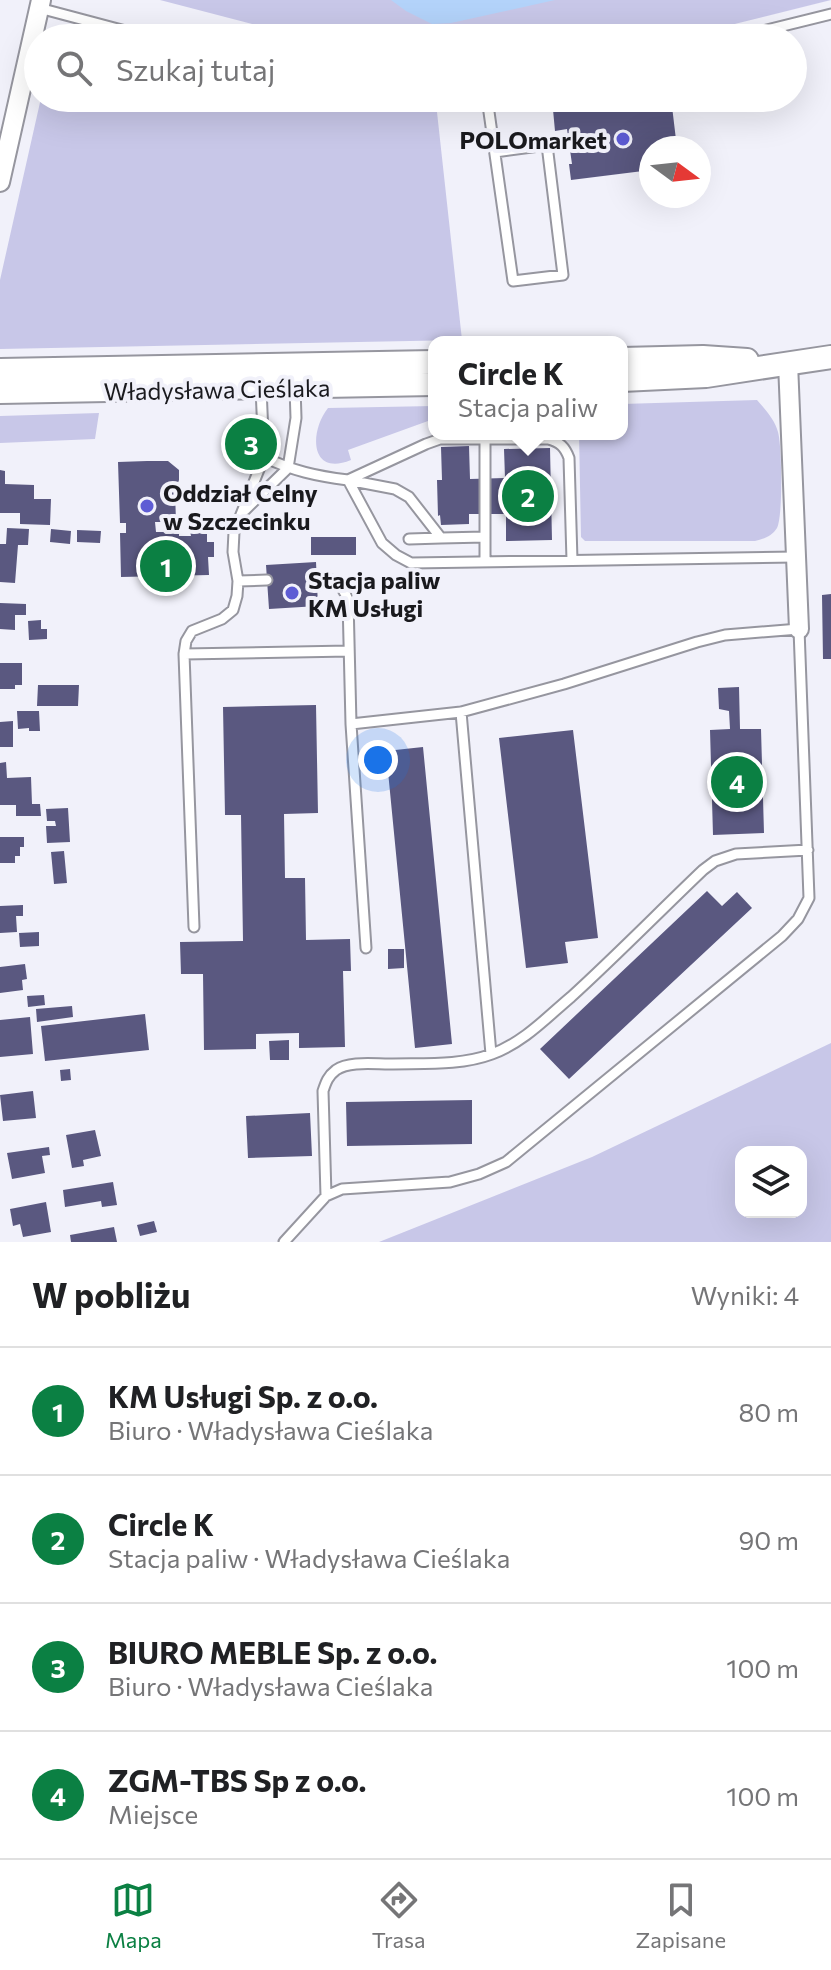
<!DOCTYPE html>
<html lang="pl">
<meta charset="utf-8">
<style>
body{margin:0;font-family:Commissioner,sans-serif;background:#f2f2f2;color:#202124}
.controls{position:absolute;right:24px;bottom:24px;display:grid;overflow:hidden;border-radius:16px;box-shadow:0 8px 32px #0002}
.controls button{width:72px;height:72px;display:grid;place-items:center;padding:0;border:0;border-bottom:2px solid #e0e0e0;background:#fff;color:#202124;font:40px sans-serif}
.compass{position:absolute;left:639px;top:136px;width:72px;height:72px;border-radius:50%;background:#fff;box-shadow:0 8px 32px #0002;rotate:105deg}
.you{position:absolute;left:378px;top:760px;width:28px;height:28px;margin:-20px;border:6px solid #fff;border-radius:50%;background:#1a73e8;box-shadow:0 0 0 12px #1a73e833}
.badge{display:grid;place-items:center;width:52px;height:52px;border-radius:50%;background:#0b8043;color:#fff;font-size:26px;font-weight:700}
.pin{position:absolute;translate:-50% -50%;border:4px solid #fff;box-shadow:0 2px 8px #0006}
.popup{position:absolute;left:428px;top:336px;width:200px;height:104px;box-sizing:border-box;display:grid;place-content:center;border-radius:16px;background:#fff;filter:drop-shadow(0 2px 6px #0005);font-size:26px;white-space:nowrap;color:#757577}
.popup b{font-size:30px;color:#202124}
.popup::after{content:'';position:absolute;left:50%;top:100%;margin-left:-16px;border:16px solid transparent;border-top-color:#fff}
.list{margin:0;padding:0;list-style:none}
h2{display:flex;justify-content:space-between;align-items:center;height:104px;margin:0;padding:0 32px;font-size:34px}
h2 small{font-size:26px;font-weight:400;color:#757577}
.list li{display:grid;grid-template-columns:52px 1fr auto;gap:24px;align-items:center;box-sizing:border-box;height:128px;padding:0 32px;border-top:2px solid #e0e0e0}
.list b{display:block;font-size:30px;white-space:nowrap}
.list p{margin:0;font-size:26px;white-space:nowrap;color:#757577}
.list em{font-size:26px;font-style:normal;color:#757577}
.icon{flex:none;width:44px;height:44px;fill:none;stroke:currentColor;stroke-width:2;stroke-linecap:round;stroke-linejoin:round}
.map{position:relative;flex:none;width:831px;height:1242px;overflow:hidden}
.search{position:absolute;background:#fff;box-shadow:0 8px 32px #0002;left:24px;right:24px;top:24px;height:88px;display:flex;align-items:center;gap:20px;box-sizing:border-box;padding:0 28px;border-radius:44px;color:#757577;font-size:30px}
.sheet{height:616px;background:#fff}
nav{display:flex;justify-content:space-around;align-items:center;box-sizing:border-box;height:112px;border-top:2px solid #e0e0e0;background:#fff;font-size:22px;color:#757577}
nav a{display:grid;justify-items:center;gap:4px}
nav .on{color:#0b8043}
.map>svg:first-child{display:block}
.green{fill:#c8c7e8;fill-rule:evenodd}
.water{fill:#b3d3fa}
.building{fill:#5a5880}
.lines{fill:none;stroke-linecap:round;stroke-linejoin:round}
.service-casing{stroke:#96969f;stroke-width:13}
.minor-casing{stroke:#96969f;stroke-width:22}
.tertiary-casing{stroke:#96969f;stroke-width:26}
.service{stroke:#fff;stroke-width:9}
.minor{stroke:#fff;stroke-width:18}
.tertiary{stroke:#fff;stroke-width:22}
.poi-dot{fill:#5e5cd4;stroke:#f1f1fa;stroke-width:3}
.labels{text-anchor:middle;dominant-baseline:central;stroke-width:8;stroke-linejoin:round;paint-order:stroke}
.poi-label{font-size:24px;font-weight:bold;fill:#1a1a1e;stroke:#f1f1fa;text-anchor:start}
.street-label{font-size:24px;fill:#1a1a1e;stroke:#f1f1fa}
</style>
<div class="map">
<svg width="831" height="1242" viewBox="0 0 831 1242">
<rect width="100%" height="100%" fill="#f1f1fa"/>
<path class="green" d="M160 0H831L678 38H306Z
M41 98H341C373 104 403 105 436 103L462 340 0 349V280Z
M757 400C765 409 775 420 778 432 782 446 783 517 777 528 772 536 764 539 755 541H585L581 537 579 434H622V404Z
M434 406V431H432L428 421 348 450 351 460C310 477 309 432 328 408Z
M99 413 95 439 0 443V416Z
M831 1043V1242H379L592 1157ZM741 1152H801V1212H741Z"/>
<path class="water" d="M391 0H555L451 23 432 24 406 11Z"/>
<path class="building" d="M671 98 677 148H651V170L571 180 569 164H572L567 129 555 131 552 99Z
M469 446 470 479 505 478 504 449 550 448 552 540 506 541V514H469V524L441 525 440 515 438 516 437 480H442L441 447Z
M147 461H168L179 470V480L175 491 176 522H155L156 532H179V536H191L190 531 207 530V542H214V557H208L209 575 121 577 120 533H126V523H120L118 462Z
M0 470 5 471V484L34 485V499H51L50 525 20 524V513H0Z
M7 528 29 529 28 545H18L15 583 0 582V544H6Z
M51 529 71 531 70 544 50 542Z
M77 530 101 531 100 543 77 542Z
M311 537H356V555H311Z
M316 562 318 606 269 609 266 565Z
M831 594V659H823L822 595Z
M0 603 26 604V615H15V630L0 629Z
M41 620V629H47V639L29 640 28 621Z
M0 663H22V685H15V689H0Z
M38 685H79L78 706H37Z
M739 687 740 729H761L764 833 713 835 710 730 730 729 729 711 719 709 718 688Z
M316 705 318 813 284 814 285 878H305L306 940 350 939 351 971H343L345 1047 299 1048V1033L256 1034V1049L204 1050 203 974H181L180 942 243 941 241 815H225L223 707Z
M17 711H39L40 731H29V728L18 729Z
M13 721V747H0V722Z
M573 730 598 938 565 942 568 963 526 968 499 738Z
M423 747 452 1044 415 1048 386 751Z
M6 762 7 778 31 777 32 804H40L41 816H16V805H0V763Z
M68 808 70 842 47 843 46 826H56L55 821H47L46 809Z
M0 837H24V847H20V856H15V863H0Z
M64 851 67 883 54 884 51 852Z
M707 891 722 906 737 892 752 908 569 1079 540 1049Z
M23 905V916H16L17 932 0 933V906Z
M39 932V946L20 947 19 933Z
M388 949H404V968L388 969Z
M25 964 27 979 22 980 23 990 0 993V967Z
M44 995 45 1005 28 1007 27 996Z
M72 1006 73 1017 37 1022 36 1009Z
M145 1014 149 1050 45 1061 41 1026Z
M30 1017 33 1054 0 1057V1020Z
M289 1040V1060H270L269 1041Z
M70 1069 71 1080 61 1081 60 1070Z
M33 1091 36 1118 3 1121 0 1095Z
M472 1100V1144L347 1146 346 1102Z
M310 1113 312 1156 248 1158 246 1116Z
M95 1130 101 1156 83 1160 84 1166 72 1168 66 1135Z
M49 1147 50 1155 42 1156 45 1173 12 1179 7 1153Z
M113 1182 117 1205 102 1207 101 1201 65 1207 63 1190Z
M46 1202 51 1232 23 1237 20 1224 13 1226 10 1209Z
M154 1221 157 1232 140 1236 137 1225Z
M114 1227 117 1242H71L70 1235Z"/>
<g class="lines">
<g class="service-casing">
<path id="service" d="M39 8 152 38
M734 38 831 14
M487 98 513 281 563 275 547 145 495 152
M485 439V562
M264 457C293 471 316 476 348 480L382 543 396 555 411 563 795 557
M348 480 426 444 440 439H548C560 442 565 447 569 458L572 560
M348 480 395 489 409 497 441 538 485 537
M245 510 288 468 296 418 295 387
M409 539 441 538
M317 578C334 577 342 584 348 600L351 724 366 948
M238 581 267 580
M184 654 349 651
M461 712 491 1054
M194 927 184 654 186 641 192 631 222 619 233 610 237 596 238 581 233 552 234 532 264 457 261 388
M326 1196 323 1091C326 1082 328 1076 336 1070 349 1061 373 1064 389 1064 423 1063 460 1066 492 1054 524 1042 546 1018 571 997 616 956 659 912 703 870L715 861 736 854 808 850
M284 1242 326 1196 342 1189 450 1182 479 1174 506 1162 782 936 798 919 809 898 799 629 725 635 697 642 564 684 461 712 351 724"/>
</g>
<g class="minor-casing">
<path id="minor" d="M0 182 41 0
M788 363 799 629"/>
</g>
<g class="tertiary-casing">
<path id="tertiary" d="M622 359 703 357 747 360
M0 370 434 362
M622 380 706 376 831 357
M0 392 434 384"/>
</g>
<use href="#service" class="service"/>
<use href="#minor" class="minor"/>
<use href="#tertiary" class="tertiary"/>
</g>
<g class="poi-dot">
<circle cx="623" cy="139" r="8"/>
<circle cx="147" cy="506" r="8"/>
<circle cx="292" cy="593" r="8"/>
</g>
<g class="labels">
<g class="poi-label">
<text x="607" y="139" text-anchor="end">POLOmarket</text>
<text x="163" y="492">Oddział Celny<tspan x="163" dy="28">w Szczecinku</tspan></text>
<text x="308" y="579">Stacja paliw<tspan x="308" dy="28">KM Usługi</tspan></text>
</g>
<g class="street-label">
<text transform="translate(217 389) rotate(-1)">Władysława Cieślaka</text>
</g>
</g>
</svg>
<div class="controls">
<button><svg class="icon" aria-label="layers" viewBox="0 0 24 24"><path d="M12 4l9 5-9 5-9-5zM3 14l9 5 9-5"/></svg></button>
</div>
<svg class="compass" viewBox="-18 -18 36 36"><path d="M0-13l5 13h-10z" fill="#e53935"/><path d="M0 13l5-13h-10z" fill="#757577"/></svg>
<div class="you"></div>
<div class="pin badge" style="left:166px;top:566px">1</div>
<div class="pin badge" style="left:528px;top:496px">2</div>
<div class="popup"><b>Circle K</b>Stacja paliw</div>
<div class="pin badge" style="left:251px;top:444px">3</div>
<div class="pin badge" style="left:737px;top:782px">4</div>
<div class="search"><svg class="icon" aria-label="search" viewBox="0 0 24 24"><circle cx="10" cy="10" r="6"/><path d="M15 15l6 6"/></svg>Szukaj tutaj</div>
</div>
<section class="sheet">
<h2>W pobliżu<small>Wyniki: 4</small></h2>
<ul class="list">
<li><span class="badge">1</span><div><b>KM Usługi Sp. z o.o.</b><p>Biuro · Władysława Cieślaka</p></div><em>80 m</em></li>
<li><span class="badge">2</span><div><b>Circle K</b><p>Stacja paliw · Władysława Cieślaka</p></div><em>90 m</em></li>
<li><span class="badge">3</span><div><b>BIURO MEBLE Sp. z o.o.</b><p>Biuro · Władysława Cieślaka</p></div><em>100 m</em></li>
<li><span class="badge">4</span><div><b>ZGM-TBS Sp z o.o.</b><p>Miejsce</p></div><em>100 m</em></li>
</ul>
</section>
<nav>
<a class="on"><svg class="icon" aria-label="map" viewBox="0 0 24 24"><path d="M3 6l6-2 6 2 6-2v14l-6 2-6-2-6 2zM9 4v14M15 6v14"/></svg>Mapa</a>
<a><svg class="icon" aria-label="directions" viewBox="0 0 24 24"><path d="M12 3l9 9-9 9-9-9zM9 14v-3h6M13 9l2 2-2 2"/></svg>Trasa</a>
<a><svg class="icon" aria-label="saved" viewBox="0 0 24 24"><path d="M7 4h10v16l-5-4-5 4z"/></svg>Zapisane</a>
</nav>
